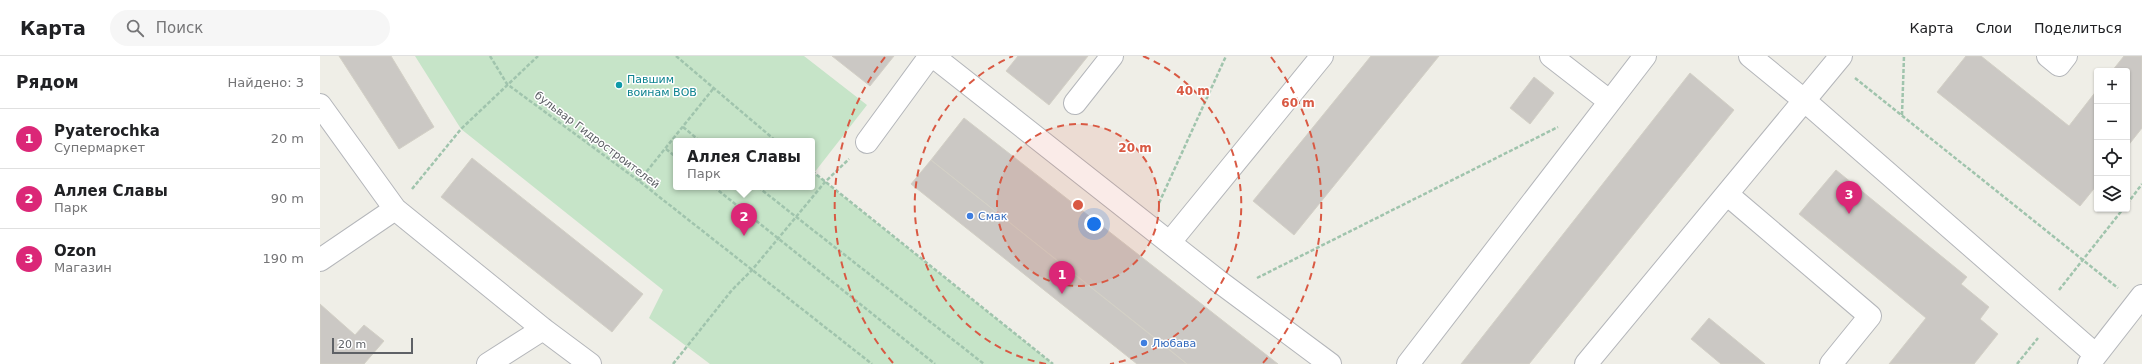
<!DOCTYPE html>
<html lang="ru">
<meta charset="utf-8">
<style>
body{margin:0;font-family:"DejaVu Sans",sans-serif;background:#f6f6f6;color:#202124}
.controls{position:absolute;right:12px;top:12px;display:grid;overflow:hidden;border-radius:4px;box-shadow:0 1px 3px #0004}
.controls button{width:36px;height:36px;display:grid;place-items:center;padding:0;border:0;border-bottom:1px solid #e0e0e0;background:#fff;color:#202124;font:20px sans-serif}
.scale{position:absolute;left:12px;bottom:10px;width:81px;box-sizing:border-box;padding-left:4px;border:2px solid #5e6166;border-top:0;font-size:11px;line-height:14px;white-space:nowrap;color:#5e6166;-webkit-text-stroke:3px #fff;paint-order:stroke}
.you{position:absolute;left:774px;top:168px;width:14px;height:14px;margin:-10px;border:3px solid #fff;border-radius:50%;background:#1a73e8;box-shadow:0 0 0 6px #1a73e833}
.badge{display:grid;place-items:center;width:26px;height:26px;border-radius:50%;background:#db2777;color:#fff;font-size:13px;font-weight:700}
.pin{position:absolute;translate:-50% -33px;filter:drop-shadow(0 1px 2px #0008)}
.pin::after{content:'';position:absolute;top:21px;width:14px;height:12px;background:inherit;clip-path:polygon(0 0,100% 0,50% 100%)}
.popup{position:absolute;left:353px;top:82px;width:142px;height:52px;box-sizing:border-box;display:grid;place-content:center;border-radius:4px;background:#fff;filter:drop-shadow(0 1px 3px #0005);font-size:13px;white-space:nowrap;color:#757577}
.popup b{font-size:15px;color:#202124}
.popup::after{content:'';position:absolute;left:50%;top:100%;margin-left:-8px;border:8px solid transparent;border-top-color:#fff}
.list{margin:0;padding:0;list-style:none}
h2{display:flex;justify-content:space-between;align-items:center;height:52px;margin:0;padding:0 16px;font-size:17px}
h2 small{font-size:13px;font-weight:400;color:#757577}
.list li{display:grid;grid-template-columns:26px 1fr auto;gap:12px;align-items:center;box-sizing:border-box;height:60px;padding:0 16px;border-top:1px solid #e0e0e0}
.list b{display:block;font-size:15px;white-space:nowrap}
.list p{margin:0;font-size:13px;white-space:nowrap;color:#757577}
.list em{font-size:13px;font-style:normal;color:#757577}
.icon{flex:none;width:22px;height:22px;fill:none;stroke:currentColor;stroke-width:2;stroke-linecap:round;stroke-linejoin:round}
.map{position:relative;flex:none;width:1822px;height:308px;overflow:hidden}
header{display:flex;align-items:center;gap:24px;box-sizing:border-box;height:56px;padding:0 20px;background:#fff;border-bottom:1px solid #e0e0e0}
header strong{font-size:19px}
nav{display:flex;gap:22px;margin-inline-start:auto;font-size:14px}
.search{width:280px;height:36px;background:#f6f6f6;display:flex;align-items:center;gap:10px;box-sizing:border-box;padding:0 14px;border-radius:22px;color:#757577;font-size:15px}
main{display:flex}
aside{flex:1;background:#fff}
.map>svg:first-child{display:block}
.green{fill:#c6e4c8;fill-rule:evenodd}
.building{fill:#cbc8c4;stroke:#d3d0c6}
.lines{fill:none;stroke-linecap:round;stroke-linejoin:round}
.minor-casing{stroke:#b4b6ba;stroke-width:24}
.path{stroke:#a0c4ad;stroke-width:2.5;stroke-dasharray:4 2;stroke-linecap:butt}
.minor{stroke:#fff;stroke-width:22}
.ring{fill:none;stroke:#d95943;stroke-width:2;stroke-dasharray:7 5}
.culture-dot{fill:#0f9aa8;stroke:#fff;stroke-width:1.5}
.shop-dot{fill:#3f7fe0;stroke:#fff;stroke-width:1.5}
.labels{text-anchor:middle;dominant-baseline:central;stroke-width:3;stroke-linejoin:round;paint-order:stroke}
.culture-label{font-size:11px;fill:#0d838f;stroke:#fff;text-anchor:start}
.street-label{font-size:11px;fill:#5e6166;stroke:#fff}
.shop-label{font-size:11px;fill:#366cbe;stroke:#fff;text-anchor:start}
.centre{fill:#d95943;stroke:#fff;stroke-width:2}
.ring-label{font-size:12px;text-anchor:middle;font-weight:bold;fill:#d95943;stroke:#fff;stroke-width:3;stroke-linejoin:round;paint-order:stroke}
</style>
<header>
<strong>Карта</strong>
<div class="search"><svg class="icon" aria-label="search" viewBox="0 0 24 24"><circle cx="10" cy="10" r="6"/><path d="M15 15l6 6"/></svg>Поиск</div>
<nav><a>Карта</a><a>Слои</a><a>Поделиться</a></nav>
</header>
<main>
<aside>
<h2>Рядом<small>Найдено: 3</small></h2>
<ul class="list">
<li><span class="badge">1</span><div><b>Pyaterochka</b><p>Супермаркет</p></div><em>20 m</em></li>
<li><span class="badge">2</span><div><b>Аллея Славы</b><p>Парк</p></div><em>90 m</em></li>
<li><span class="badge">3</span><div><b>Ozon</b><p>Магазин</p></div><em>190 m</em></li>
</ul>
</aside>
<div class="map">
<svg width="1822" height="308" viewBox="0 0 1822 308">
<rect width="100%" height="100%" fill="#efeee7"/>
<path class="green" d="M95 0H484L547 49 494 117 733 308H390L329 262 343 234 141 73ZM356 85H492V131H356Z"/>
<path class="building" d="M19 0H71L114 71 79 93Z
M512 0H574L550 30Z
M698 0H768L729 49 686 15Z
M1051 0H1119L974 179 933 145Z
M1646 0H1661L1749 70 1777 34V129L1760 150 1617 36Z
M1804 0H1822V72L1807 91V15H1792Z
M1370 17 1414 54 1209 308H1141Z
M1214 21 1234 37 1210 68 1190 52Z
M644 62 879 246 958 308H867L611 104Z
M152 102 323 238 292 276 121 141Z
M611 104 845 290 867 308H817L591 128Z
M1516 114 1647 221 1641 228 1669 251 1660 263 1678 278 1654 308H1569L1606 262 1479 158Z
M0 248 35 279 44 269 64 285 44 308H0Z
M1389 262 1445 308H1401L1371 283Z"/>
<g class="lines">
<g class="minor-casing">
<path id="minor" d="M613 0 897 224 1010 308
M1231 0 1289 45
M1430 0 1485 45 1776 299
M1728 0 1739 9 1746 0
M755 47 792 0
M0 49 75 153 223 273 270 308
M547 86 610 0
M1408 139 1550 260 1511 308
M850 186 1002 0
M0 204 75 153
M168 308 223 273
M1088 308 1325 0
M1266 308 1521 0
M1769 308 1822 240"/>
</g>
<path class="path" d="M170 0 187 28 319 125 552 308
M356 0 456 85
M1535 22 1798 232
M1582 59 1584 0
M363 71 380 85
M346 93 356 101
M492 115 733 308
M319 125 393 33
M394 131 615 308
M438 131 664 308
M92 133 141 73 218 0
M839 147 906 0
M1807 148 1822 128
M937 222 1238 71
M1739 234 1803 153
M353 308 412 234 432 214 505 126 529 103
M1697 308 1718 282"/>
<use href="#minor" class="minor"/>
</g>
<circle cx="758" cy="149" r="81" fill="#d95943" fill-opacity=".12"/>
<g class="ring">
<circle cx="758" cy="149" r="81"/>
<path d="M726 308A162 162 0 0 1 693 0M823 0A162 162 0 0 1 790 308"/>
<path d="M573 307A243 243 0 0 1 565 1M951 1A243 243 0 0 1 943 307"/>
</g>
<circle class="culture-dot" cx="299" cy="29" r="4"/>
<g class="shop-dot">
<circle cx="650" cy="160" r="4"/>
<circle cx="824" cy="287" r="4"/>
</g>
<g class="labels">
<g class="culture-label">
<text x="307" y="23">Павшим<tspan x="307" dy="13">воинам ВОВ</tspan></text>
</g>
<g class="street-label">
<text transform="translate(277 84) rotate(37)">бульвар Гидростроителей</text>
</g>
<g class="shop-label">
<text x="658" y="160">Смак</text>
<text x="832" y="287">Любава</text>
</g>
</g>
<circle cx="758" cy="149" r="6" class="centre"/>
<g class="ring-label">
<text x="873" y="39">40 m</text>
<text x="978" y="51">60 m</text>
<text x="815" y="96">20 m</text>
</g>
</svg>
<div class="controls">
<button>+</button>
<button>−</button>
<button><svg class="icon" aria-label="locate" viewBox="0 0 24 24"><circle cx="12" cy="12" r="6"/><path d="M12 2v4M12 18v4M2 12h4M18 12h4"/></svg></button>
<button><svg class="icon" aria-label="layers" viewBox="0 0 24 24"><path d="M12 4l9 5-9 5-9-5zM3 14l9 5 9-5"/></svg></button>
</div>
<div class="scale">20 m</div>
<div class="you"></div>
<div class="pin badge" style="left:742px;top:238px">1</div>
<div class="pin badge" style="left:424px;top:180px">2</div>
<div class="popup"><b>Аллея Славы</b>Парк</div>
<div class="pin badge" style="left:1529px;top:158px">3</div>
</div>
</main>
